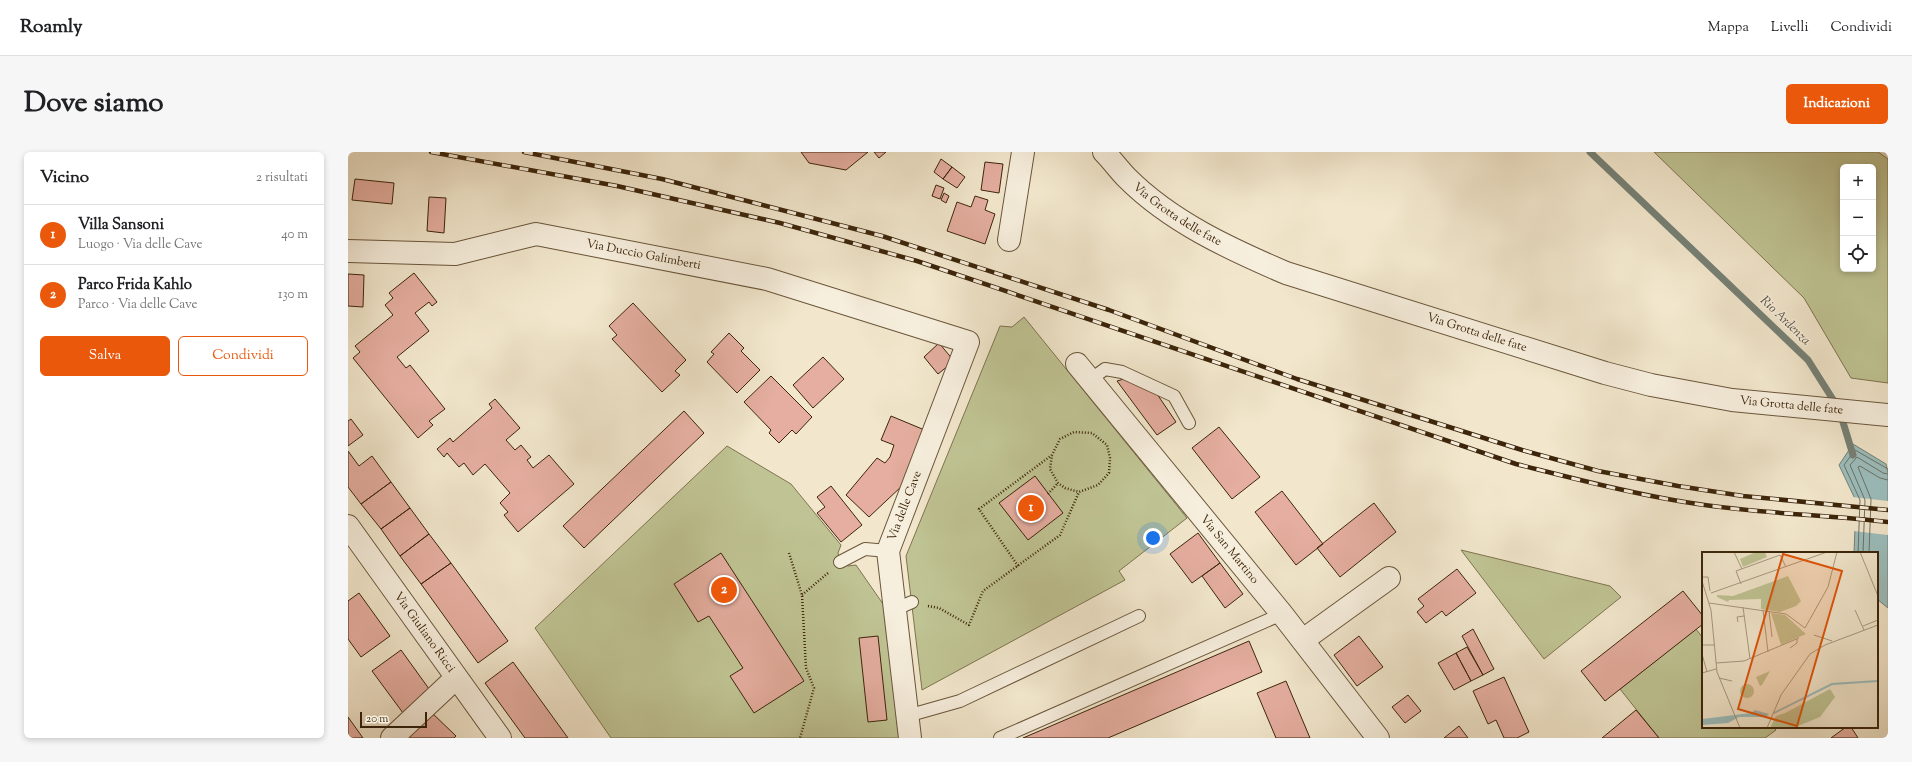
<!DOCTYPE html>
<html lang="it">
<meta charset="utf-8">
<style>
body{margin:0;font-family:"Sorts Mill Goudy",serif;background:#f6f6f6;color:#202124}
.controls{position:absolute;right:12px;top:12px;display:grid;overflow:hidden;border-radius:6px;box-shadow:0 2px 6px #0003}
.controls button{width:36px;height:36px;display:grid;place-items:center;padding:0;border:0;border-bottom:1px solid #e0e0e0;background:#fff;color:#202124;font:20px sans-serif}
.scale{position:absolute;left:12px;bottom:10px;width:67px;box-sizing:border-box;padding-left:4px;border:2px solid #3c250a;border-top:0;font-size:11px;line-height:14px;white-space:nowrap;color:#3c250a;-webkit-text-stroke:3px #f7efde;paint-order:stroke}
.you{position:absolute;left:805px;top:386px;width:14px;height:14px;margin:-10px;border:3px solid #fff;border-radius:50%;background:#1a73e8;box-shadow:0 0 0 6px #1a73e833}
.badge{display:grid;place-items:center;width:26px;height:26px;border-radius:50%;background:#ea580c;color:#fff;font-size:13px;font-weight:700}
.pin{position:absolute;translate:-50% -50%;border:2px solid #fff;box-shadow:0 1px 4px #0006}
.list{margin:0;padding:0;list-style:none}
h2{display:flex;justify-content:space-between;align-items:center;height:52px;margin:0;padding:0 16px;font-size:17px}
h2 small{font-size:13px;font-weight:400;color:#757577}
.list li{display:grid;grid-template-columns:26px 1fr auto;gap:12px;align-items:center;box-sizing:border-box;height:60px;padding:0 16px;border-top:1px solid #e0e0e0}
.list b{display:block;font-size:15px;white-space:nowrap}
.list p{margin:0;font-size:13px;white-space:nowrap;color:#757577}
.list em{font-size:13px;font-style:normal;color:#757577}
.actions{display:flex;gap:8px;padding:12px 16px}
.actions a{flex:1;padding:9px 0;border:1px solid #ea580c;border-radius:6px;text-align:center;font-size:14px;color:#ea580c}
.actions .main{background:#ea580c;color:#fff}
.icon{flex:none;width:22px;height:22px;fill:none;stroke:currentColor;stroke-width:2;stroke-linecap:round;stroke-linejoin:round}
.map{position:relative;flex:none;width:1540px;height:586px;overflow:hidden;border-radius:6px}
header{display:flex;align-items:center;gap:24px;box-sizing:border-box;height:56px;padding:0 20px;background:#fff;border-bottom:1px solid #e0e0e0}
header strong{font-size:19px}
nav{display:flex;gap:22px;margin-inline-start:auto;font-size:14px}
.intro{display:flex;align-items:center;justify-content:space-between;box-sizing:border-box;height:96px;padding:0 24px}
h1{margin:0;font-size:28px}
.button{padding:10px 18px;border-radius:6px;background:#ea580c;color:#fff;font-size:14px;font-weight:700}
main{display:flex;gap:24px;padding:0 24px}
aside{flex:1;background:#fff;border-radius:6px;box-shadow:0 2px 6px #0003}
.map>svg:first-child{display:block}
.green{fill:#c0c494;stroke:#7e744f;fill-rule:evenodd}
.water{fill:#9cbebe;stroke:#768176}
.pier{fill:#f2e7cd}
.lines{fill:none;stroke-linecap:round;stroke-linejoin:round}
.shore{stroke:#6c7264;stroke-width:1}
.stream{stroke:#768176;stroke-width:7}
.building{fill:#e5aea0;stroke:#3c250a}
.service-casing{stroke:#6a563b;stroke-width:14}
.minor-casing{stroke:#6a563b;stroke-width:24}
.tertiary-casing{stroke:#6a563b;stroke-width:24}
.path{stroke:#3c250a;stroke-width:2.5;stroke-dasharray:1 2;stroke-linecap:butt}
.service{stroke:#f7efde;stroke-width:12}
.minor{stroke:#f7efde;stroke-width:22}
.tertiary{stroke:#f7efde;stroke-width:22}
.rail-casing{stroke:#3c250a;stroke-width:4.5}
.rail{stroke:#f7efde;stroke-width:3;stroke-dasharray:9;stroke-linecap:butt}
.labels{text-anchor:middle;dominant-baseline:central;stroke-width:3;stroke-linejoin:round;paint-order:stroke}
.street-label{font-size:12px;fill:#3c250a;stroke:#f7efde}
.water-label{font-size:13px;font-style:italic;fill:#595340;stroke:#f7efde}
.inset-river{fill:none;stroke:#9cbebe;stroke-width:2}
.inset-road{fill:none;stroke:#a9997f;stroke-width:1}
.view{fill:#df560c;fill-opacity:0.15;stroke:#df560c;stroke-width:2}
.inset-edge{fill:none;stroke:#3c250a;stroke-width:2}
</style>
<header>
<strong>Roamly</strong>
<nav><a>Mappa</a><a>Livelli</a><a>Condividi</a></nav>
</header>
<div class="intro"><h1>Dove siamo</h1><a class="button">Indicazioni</a></div>
<main>
<aside>
<h2>Vicino<small>2 risultati</small></h2>
<ul class="list">
<li><span class="badge">1</span><div><b>Villa Sansoni</b><p>Luogo · Via delle Cave</p></div><em>40 m</em></li>
<li><span class="badge">2</span><div><b>Parco Frida Kahlo</b><p>Parco · Via delle Cave</p></div><em>130 m</em></li>
</ul>
<div class="actions"><a class="main">Salva</a><a>Condividi</a></div>
</aside>
<div class="map">
<svg width="1540" height="586" viewBox="0 0 1540 586">
<rect width="100%" height="100%" fill="#f2e7cd"/>
<filter id="stains"><feTurbulence type="fractalNoise" baseFrequency=".005" numOctaves="4"/><feColorMatrix values="0 0 0 0 .2 0 0 0 0 .09 0 0 0 0 .02 0 0 0 .5 -.17"/></filter>
<radialGradient id="worn" r=".72"><stop offset=".6" stop-color="#630" stop-opacity="0"/><stop offset="1" stop-color="#630" stop-opacity=".3"/></radialGradient>
<path class="green" d="M1306 0H1530L1540 7V231L1503 226 1456 146ZM1495 15H1525V117H1495Z
M676 165 839 366 771 419 777 428 574 538 558 404 652 174 664 175Z
M379 294 443 332 493 393 490 401 492 410 500 414 508 413 542 462 553 586H263L187 476Z
M1113 398 1262 434 1273 445 1196 507Z
M1348 477 1355 486V575H1425L1428 578 1417 586H1311L1272 537Z"/>
<path class="water" d="M1505 292 1538 312 1540 321V456L1529 447V401H1506L1508 349 1491 313Z"/>
<path class="pier" d="M1504 345 1540 349V383L1505 379 1506 349Z"/>
<g class="lines">
<path class="shore" d="M1510 401 1512 348 1496 313 1507 298 1540 317
M1515 401 1517 348 1502 313 1509 305 1535 321 1540 322
M1521 401 1523 347 1510 315 1512 314 1532 326 1540 328"/>
<path class="stream" d="M1242 0 1460 208 1491 257 1505 303"/>
</g>
<path class="building" d="M453 0H520L498 18 461 11Z
M526 0H538L531 6Z
M593 7 604 15 595 27 586 20Z
M637 10 655 12 651 41 633 38Z
M604 15 617 25 609 36 595 27Z
M7 27 46 31 44 52 4 48Z
M588 33 596 36 592 47 584 44Z
M596 41 601 44 598 51 593 48Z
M627 44 640 48 637 58 647 62 637 92 599 79 609 50 623 55Z
M81 45 98 46 96 81 79 79Z
M66 121 89 150 84 154 81 150 67 161 81 179 49 205 58 216 62 213 97 257 81 269 85 273 70 286 5 206 12 200 7 194 45 163 37 153 45 146 41 141Z
M0 122 16 123 15 155 0 154Z
M285 151 338 208 327 219 332 223 314 240 264 187 269 183 261 174Z
M381 181 396 196 393 199 412 218 389 241 359 210 366 202 363 200Z
M591 191 606 209 590 222 576 205Z
M475 205 496 227 465 256 445 233Z
M423 224 464 265 448 282 444 278 431 291 421 281 423 278 396 250Z
M776 227 809 242 828 270 809 283 769 229Z
M147 247 172 276 158 288 167 298 173 293 183 305 179 308 185 316 201 303 226 332 170 380 156 363 160 360 152 351 162 341 137 312 125 323 116 311 111 315 99 301 96 305 89 297 102 286 105 290 144 256 141 252Z
M336 259 356 281 236 396 215 374Z
M543 264 579 279 555 333 521 365 498 343 529 306 537 311 542 305 546 293 533 288Z
M3 267 15 283 0 294V269Z
M871 275 912 325 884 347 844 296Z
M0 299 11 314 24 304 43 330 13 352 0 335Z
M687 324 715 361 680 388 651 351Z
M43 330 62 356 33 377 13 352Z
M483 334 514 373 493 390 469 361 477 355 469 345Z
M934 339 975 392 948 413 907 360Z
M1026 351 1048 380 992 425 969 396Z
M62 356 81 382 52 404 33 377Z
M850 381 872 411 844 431 822 402Z
M81 382 103 411 73 432 52 404Z
M373 401 456 529 406 561 382 524 395 516 361 464 350 470 326 432Z
M103 411 160 489 130 511 73 432Z
M872 411 895 442 877 456 854 424Z
M1109 417 1128 441 1098 464 1094 459 1078 471 1069 460 1076 454 1070 447Z
M1335 439 1355 464V472L1257 549 1233 519Z
M11 441 42 484 13 505 0 487V449Z
M1125 477 1146 517 1135 523 1114 484Z
M530 484 539 568 520 570 511 486Z
M1011 484 1035 515 1009 534 986 503Z
M901 489 914 520 760 586H675Z
M1119 495 1135 523 1123 529 1108 501Z
M53 498 84 541 55 561 24 519Z
M1108 501 1123 529 1106 538 1090 511Z
M165 510 220 586H177L137 531Z
M1156 525 1181 580 1169 586H1156L1148 568 1140 572 1125 539Z
M938 529 962 586H928L909 541Z
M1060 543 1073 559 1057 571 1044 555Z
M1288 558 1311 586H1254Z
M82 559 108 584 106 586H56Z
M0 565 15 586H0Z
M1111 574 1120 586H1096Z
M1498 575H1503L1510 586H1483Z"/>
<g class="lines">
<g class="service-casing">
<path id="service" d="M742 228 757 217 774 220 826 244 841 271
M492 410 517 397 540 399
M548 457 564 450
M559 564 612 549 791 464
M652 586 934 462"/>
</g>
<g class="minor-casing">
<g id="minor">
<path d="M661 88 675 0"/>
<path id="s1" d="M0 99 107 102 188 82 419 127 620 190 540 399 562 586"/>
<path id="s2" d="M729 212 934 462 1030 586"/>
<path id="s3" d="M0 374 152 586"/>
<path d="M955 488 1041 426"/>
<path d="M44 586 108 526"/>
</g>
</g>
<g class="tertiary-casing">
<g id="tertiary">
<path id="s4" d="M756 0C764 8 771 18 779 26 823 70 882 97 938 121L1257 221 1303 233 1384 248 1540 263"/>
</g>
</g>
<path class="path" d="M1537 0 1540 2
M700 342 710 331
M441 401 454 443 458 516 466 536 452 586
M670 414 631 357 704 303
M454 443 480 421
M580 454 591 456 621 473 635 439 712 383 731 340 750 333 761 321 762 306 759 293 744 281 726 280 712 287 704 303 702 317 710 331 717 336 731 340"/>
<use href="#service" class="service"/>
<use href="#minor" class="minor"/>
<use href="#tertiary" class="tertiary"/>
<g class="rail-casing">
<path id="rail" d="M83 0 269 34 432 71 569 109 1168 312C1220 325 1272 339 1325 348 1396 361 1469 362 1540 370
M176 0 314 27 534 84 761 158 949 227 1174 298 1250 319 1330 334 1395 344 1540 358"/>
</g>
<use href="#rail" class="rail"/>
</g>
<g class="labels">
<g class="street-label">
<text stroke="none"><textPath href="#s4" startOffset="97">Via Grotta delle fate</textPath></text>
<text stroke="none"><textPath href="#s1" startOffset="300">Via Duccio Galimberti</textPath></text>
<text stroke="none"><textPath href="#s4" startOffset="421">Via Grotta delle fate</textPath></text>
<text stroke="none"><textPath href="#s4" startOffset="745">Via Grotta delle fate</textPath></text>
<text transform="translate(557 354) rotate(-69)">Via delle Cave</text>
<text stroke="none"><textPath href="#s2" startOffset="240">Via San Martino</textPath></text>
<text stroke="none"><textPath href="#s3" startOffset="131">Via Giuliano Ricci</textPath></text>
</g>
<g class="water-label">
<text transform="translate(1437 169) rotate(44)">Rio Ardenza</text>
</g>
</g>
<g transform="translate(1354 400)">
<rect width="176" height="176" fill="#f2e7cd"/>
<path d="M54 0H63L65 5 41 15 38 7ZM86 24 99 49 94 54 78 60 59 57V47L27 48 26 50 15 45V43L31 44ZM69 61 83 63 104 82 79 93ZM68 119 60 133 58 134 54 125ZM38 139a7 7 0 1 1 14 0a7 7 0 1 1-14 0ZM128 137 133 145 118 165 91 176H68L74 164 83 161Z" fill="#c0c494"/>
<path d="M53 158 67 162 64 165H37L26 171 0 173V167L49 161Z" fill="#9cbebe"/>
<path class="inset-river" d="M72 161 130 132 176 129"/>
<path class="inset-road" d="M32 0 40 17M158 0 176 44M0 25H6L8 39M0 29 9 58 15 120 38 176M39 32 34 19 78 3 84 15M9 41 125 0M7 51 84 62 103 76 126 35 135 0M41 55 48 107M61 58 66 100M153 58 162 78M67 59 70 85M36 70 35 65 42 64M161 74 176 68M112 83 130 89M0 93H13M88 96 95 91V87M0 102 5 120M14 111 42 109 97 86M0 121 14 117M17 126 30 129M65 176 79 143 108 102 123 93 176 73"/>
<path class="view" d="M81 2 140 19 95 174 36 157Z"/>
<rect width="176" height="176" class="inset-edge"/>
</g>
<rect width="100%" height="100%" filter="url(#stains)"/>
<rect width="100%" height="100%" fill="url(#worn)"/>
</svg>
<div class="controls">
<button>+</button>
<button>−</button>
<button><svg class="icon" aria-label="locate" viewBox="0 0 24 24"><circle cx="12" cy="12" r="6"/><path d="M12 2v4M12 18v4M2 12h4M18 12h4"/></svg></button>
</div>
<div class="scale">20 m</div>
<div class="you"></div>
<div class="pin badge" style="left:683px;top:356px">1</div>
<div class="pin badge" style="left:376px;top:438px">2</div>
</div>
</main>
